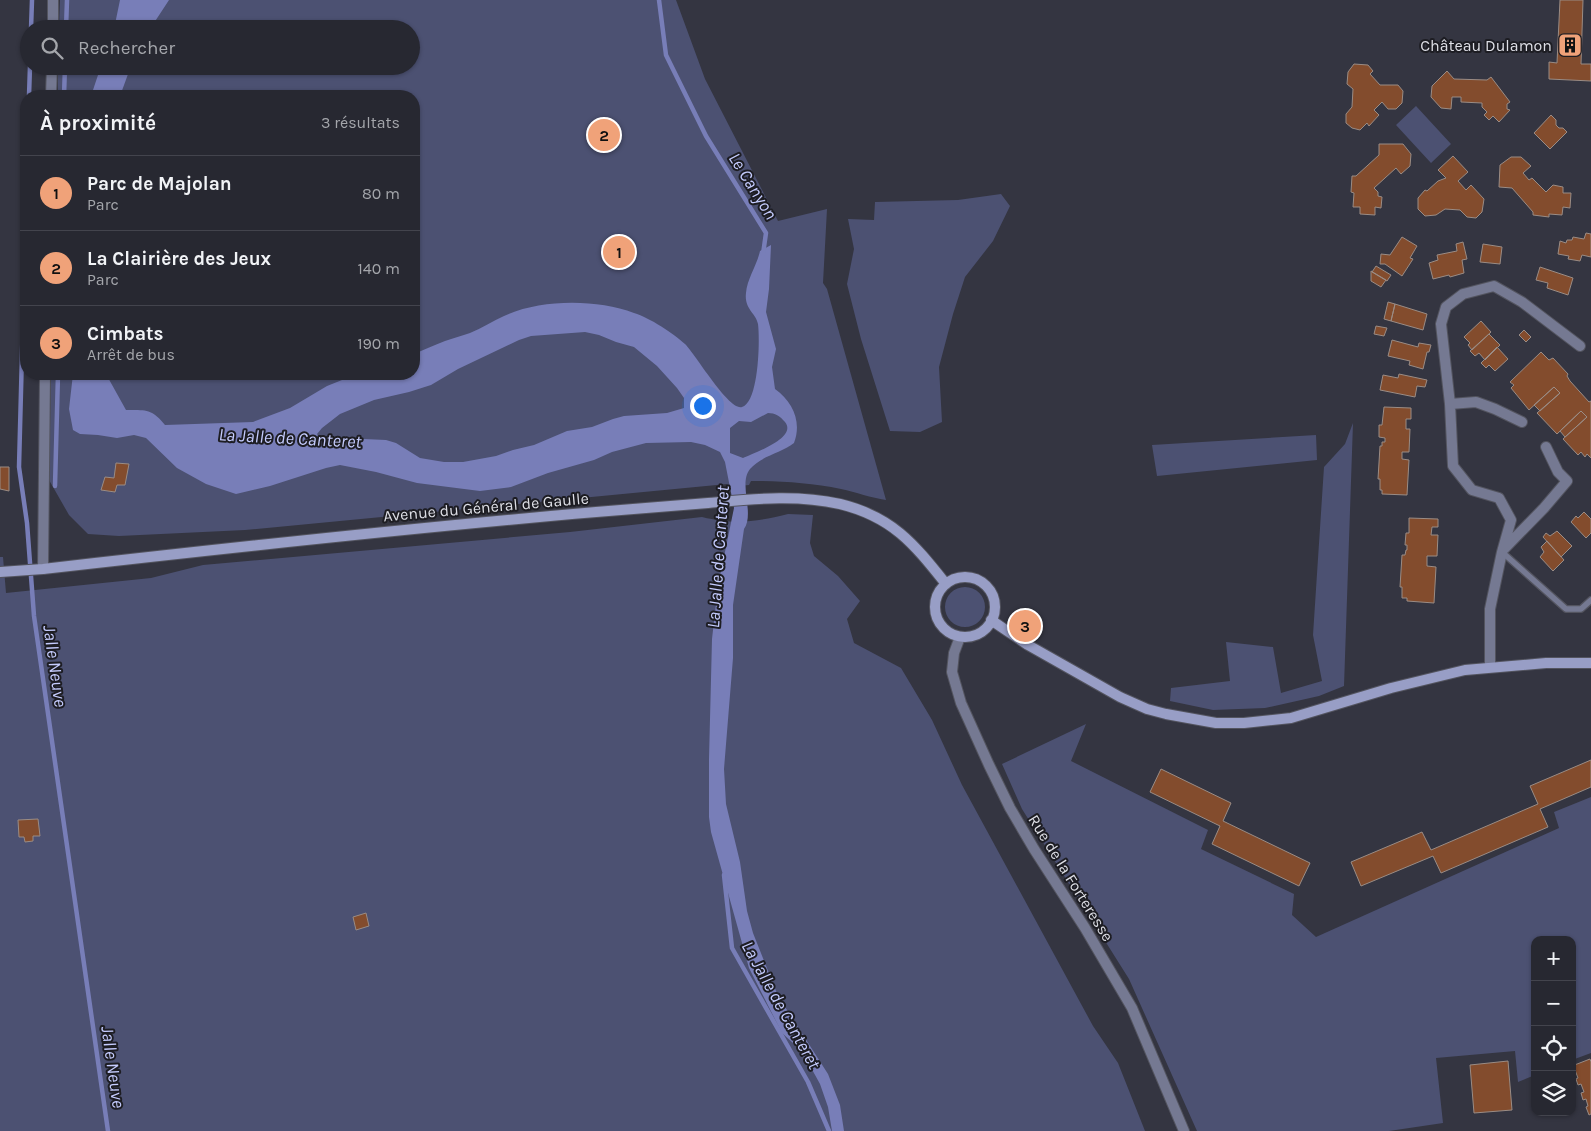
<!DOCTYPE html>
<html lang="fr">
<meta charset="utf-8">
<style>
body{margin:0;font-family:Karla,sans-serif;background:#33343d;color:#f1f3f6}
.controls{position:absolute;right:15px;bottom:15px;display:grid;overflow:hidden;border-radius:10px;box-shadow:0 1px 4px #0004}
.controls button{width:45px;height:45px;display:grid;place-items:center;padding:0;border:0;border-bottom:1px solid #43444d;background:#272831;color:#f1f3f6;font:25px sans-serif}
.you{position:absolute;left:702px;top:405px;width:18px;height:18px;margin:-12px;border:4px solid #fff;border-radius:50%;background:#1a73e8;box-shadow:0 0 0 8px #1a73e833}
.badge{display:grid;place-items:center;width:32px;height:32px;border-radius:50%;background:#f0a279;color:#111;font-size:16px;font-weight:700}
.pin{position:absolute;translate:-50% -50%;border:2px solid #fff;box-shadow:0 1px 5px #0006}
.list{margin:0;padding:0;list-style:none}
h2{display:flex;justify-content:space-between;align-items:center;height:65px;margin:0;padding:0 20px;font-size:21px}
h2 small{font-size:16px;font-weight:400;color:#a4a6ab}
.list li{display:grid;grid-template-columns:32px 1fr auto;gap:15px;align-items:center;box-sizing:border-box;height:75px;padding:0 20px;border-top:1px solid #43444d}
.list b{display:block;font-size:19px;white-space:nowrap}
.list p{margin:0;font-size:16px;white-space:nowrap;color:#a4a6ab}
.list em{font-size:16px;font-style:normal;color:#a4a6ab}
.icon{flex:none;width:28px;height:28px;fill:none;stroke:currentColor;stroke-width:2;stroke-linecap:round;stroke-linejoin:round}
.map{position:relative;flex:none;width:1591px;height:1131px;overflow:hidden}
.search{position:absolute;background:#272831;box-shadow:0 1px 4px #0004;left:20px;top:20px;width:400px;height:55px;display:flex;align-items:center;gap:12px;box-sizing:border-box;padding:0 18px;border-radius:28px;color:#a4a6ab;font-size:19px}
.panel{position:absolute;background:#272831;box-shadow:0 1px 4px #0004;left:20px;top:90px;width:400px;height:290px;border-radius:20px}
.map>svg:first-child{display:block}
.green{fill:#4c5172}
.water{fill:#787eb8;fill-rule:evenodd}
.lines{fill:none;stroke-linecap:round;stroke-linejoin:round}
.stream{stroke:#787eb8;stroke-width:4.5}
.building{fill:#834c2d;stroke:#9a8c85}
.service-casing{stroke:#53545f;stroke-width:8}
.minor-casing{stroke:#53545f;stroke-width:12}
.secondary-casing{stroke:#53545f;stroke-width:12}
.service{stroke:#757992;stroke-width:5.5}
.minor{stroke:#757992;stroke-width:10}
.secondary{stroke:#989ec6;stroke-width:10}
.labels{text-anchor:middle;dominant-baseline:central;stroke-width:4;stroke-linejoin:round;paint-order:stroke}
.poi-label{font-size:16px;fill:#dedfe6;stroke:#1d1d23;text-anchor:end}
.street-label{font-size:16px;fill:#dedfe6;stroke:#1d1d23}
.water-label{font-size:18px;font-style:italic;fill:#c5ccfe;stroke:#1d1d23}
</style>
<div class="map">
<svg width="1591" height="1131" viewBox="0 0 1591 1131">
<rect width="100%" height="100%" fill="#343541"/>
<path class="green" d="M60 0H676L705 79 778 221 827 209 823 283 827 289 886 500C871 498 856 492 841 489 811 483 782 481 751 481L749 485 729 487 727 484 245 530 119 536 88 534 69 515 49 480 51 374H414V96H58V66H411V29H59Z
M1416 106 1451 144 1431 163 1396 125Z
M1001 194 1010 206 993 241 965 277 953 314 939 367 942 422 920 432 890 431 861 339 847 284 854 249 848 219 874 220 875 202 958 200Z
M1353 423 1344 686 1319 696 1265 708 1213 710 1170 701 1171 688 1230 681 1226 642 1273 647 1281 693 1322 681 1313 635 1324 467 1345 444Z
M1316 435 1317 460 1157 476 1152 445Z
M788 514 813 515 810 543 814 556 838 576 860 601 847 619 854 643 901 668 932 720 962 785 1093 1026 1118 1063 1145 1131H0V557H3L6 593 151 578 203 565 570 532 702 517C735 525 755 522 788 514Z
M945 607a20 20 0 1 1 40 0a20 20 0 1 1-40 0Z
M1086 724 1071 761 1208 830 1201 849 1294 894 1292 915 1316 937 1559 828 1554 812 1591 797V1053L1572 1060V940H1535V1075L1518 1082 1515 1051 1436 1058 1443 1123 1389 1131H1197L1129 979 1022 809 1002 764Z"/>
<path class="water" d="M120 0H169L150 29H114Z
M101 66H131L120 96H91Z
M771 245 769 289 766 312 776 349 772 367 775 389C793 402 802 422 794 443 781 453 761 456 750 469 738 484 755 513 744 529L733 605V658L724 769 726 804 740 862 747 911 753 933 778 996 828 1074 840 1105 844 1131H832L828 1107 820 1084 809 1064 793 1043 782 1033 749 968 711 832 709 817V759L712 639 718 586 734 508 725 462 720 452 705 445 691 442 646 443 612 452 594 460 548 473 511 487 480 491 417 483 376 472 340 465 326 468 270 486 236 494 206 484 177 468 146 438 134 435 117 438 98 435 80 434 73 430 69 409 73 374H106L126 410C147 410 152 409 165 425L253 422 290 408 327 386 357 374H414V354C424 350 434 345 445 341 453 338 462 336 470 333 482 328 493 321 504 316 541 299 596 299 634 313 650 318 673 333 685 344 696 355 729 411 742 407 759 402 760 339 758 324 756 313 744 309 746 293 747 279 757 265 760 251ZM585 332 599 335 616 342 634 347 657 366 677 388 684 398V408L667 413 624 416 613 419 592 427 567 431 534 445 513 450 496 456 463 462H444L420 458 396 443 386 440 319 437 317 434 322 428 340 414 374 400 409 392 431 385 458 369 519 340 531 336ZM768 413C775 413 780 416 785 422 798 438 753 453 743 458L730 453V428L739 421 751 422Z"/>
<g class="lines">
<path class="stream" d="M659 0 666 55 706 136 766 233 763 254
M31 29 32 0
M66 29 67 0
M29 96 30 66
M64 96 65 66
M26 202 19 467 27 523 34 616 108 1131
M55 486 58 374
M724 875 732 948 808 1082 829 1131"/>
</g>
<path class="building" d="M1560 0H1583L1581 64H1591V81L1549 79V62L1557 63Z
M1354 64 1368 65 1373 71 1370 74 1380 85H1398L1403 91 1402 103 1396 109H1388L1382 102 1374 110 1379 115 1369 126 1367 123 1360 130 1352 128 1346 123V114L1352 107 1353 89 1347 84 1348 72Z
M1447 71 1454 79 1487 80 1491 77 1510 102 1507 104V109L1510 110 1499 122 1493 116 1489 120 1484 115 1487 112 1482 107V103L1461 102V97H1452L1451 109 1441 108 1431 97 1432 86Z
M1551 115 1556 120V125L1559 128H1563L1567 132 1550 149 1534 133Z
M1379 144H1403L1411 154 1410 166 1401 174 1396 168 1374 188 1378 192V196L1382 197 1381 208 1375 207V215L1360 214V207H1353L1354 193 1351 192 1352 176H1356L1379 155Z
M1453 156 1468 172 1458 181 1466 190 1471 185 1484 199 1482 212 1476 218 1467 217 1460 210 1445 209 1436 215 1425 216 1418 209V198L1425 190 1427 191 1438 181 1446 178 1438 170Z
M1511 157H1521L1531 166 1523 173 1529 180 1532 178 1546 192 1553 185 1563 187V193H1571L1570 208 1563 207 1562 215 1549 214V217L1533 215V212L1512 188 1499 187 1500 165Z
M1586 233 1591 234V257L1582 255 1580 261 1568 259 1569 256 1558 254 1560 241 1566 243 1567 240H1572L1573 237 1584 239Z
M1402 237 1417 246 1410 258 1413 259 1402 276 1385 264H1380L1381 254 1390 255Z
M1463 242 1467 259 1462 260 1464 273 1450 277 1449 275 1433 279 1429 263 1438 260 1437 255 1457 251 1456 244Z
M1483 244 1502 247 1500 264 1480 262Z
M1376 266 1391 275 1387 281 1372 272Z
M1540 267 1573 278 1568 295 1547 288 1548 283 1536 280Z
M1371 271 1386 280 1381 287 1371 281Z
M1388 302 1395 304 1391 321 1384 319Z
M1395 304 1427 314 1423 330 1391 321Z
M1481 321 1491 332 1472 350 1468 345 1470 343 1464 337Z
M1376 326 1387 328 1384 336 1374 334Z
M1524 330 1531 337 1526 342 1519 335Z
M1489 334 1500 345 1485 360 1479 353 1475 356 1470 351Z
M1392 340 1418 347 1419 343 1431 345 1429 352H1427L1423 369 1409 365 1410 361 1388 356Z
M1497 347 1508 359 1495 371 1489 365 1486 368 1481 363Z
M1541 352 1549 360 1553 358 1568 374 1567 376 1570 381 1589 402 1591 401V458L1587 454 1585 457 1581 452 1578 455 1563 439 1587 417 1581 411 1557 434 1537 413 1560 393 1554 387 1529 410 1511 388 1514 385 1510 382Z
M1399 374 1427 380 1425 387 1417 386 1415 397 1380 390 1383 375 1398 378Z
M1554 387 1560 393 1540 411 1534 405Z
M1384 407 1411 408V419H1406V429H1410L1409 452H1402V459L1409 460 1407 495 1382 494V490H1380V479H1378L1380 446H1382V442H1385V438L1379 437V425H1382Z
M1581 411 1587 417 1565 437 1560 431Z
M116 463 129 464 125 485H117L115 492 101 490 105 477 114 478Z
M0 467H9V491L0 489Z
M1584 512 1591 519V533L1586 538 1571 522 1576 516 1578 518Z
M1409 518 1438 519V527H1432L1431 535H1438L1437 556H1427V566L1436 567 1434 603 1407 601V598H1402V587H1400L1402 555H1405L1406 550H1407V545H1405L1406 533H1409Z
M1557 531 1572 546 1561 557 1543 537 1546 533 1550 536Z
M1547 541 1564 560 1553 571 1540 557 1544 552 1541 547Z
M1591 760V787L1540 809 1548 827 1441 873 1433 856 1361 886 1351 862 1422 832 1431 850 1538 804 1530 786Z
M1161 769 1231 803 1223 821 1310 863 1299 886 1212 844 1220 826 1150 792Z
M38 819 40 836H33V841L25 842 24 837H19L18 820Z
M366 913 369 926 356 930 353 917Z
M1590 1059 1591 1062V1114L1589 1115 1586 1107 1588 1106 1586 1099 1583 1100 1581 1093 1584 1092 1581 1084 1578 1085 1576 1079 1578 1078 1575 1070 1573 1071 1572 1066Z
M1508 1061 1512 1110 1474 1113 1470 1065Z"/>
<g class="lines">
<g class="service-casing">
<path id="service" d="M1502 552 1566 609H1581L1591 600"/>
</g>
<g class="minor-casing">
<path id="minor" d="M53 29V0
M51 96 52 66
M1450 404 1476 402 1495 409 1522 422
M1504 549 1544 508 1567 481 1558 472 1546 447
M43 569 45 374
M960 637 954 653 952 672 961 703 989 765 1010 808 1034 849 1085 928 1132 1008 1184 1131
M1490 667V609L1502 552 1511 520 1499 498 1472 490 1453 466 1450 404 1441 324 1446 307 1463 294 1494 286 1522 302 1580 346"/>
</g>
<g class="secondary-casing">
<path id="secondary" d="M0 572 43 569C227 548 411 528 596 512 633 509 671 506 708 503 753 499 796 494 840 504 893 517 914 544 946 584
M935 607a30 30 0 1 1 60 0a30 30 0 1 1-60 0Z
M991 620 1028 645 1120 697 1147 709 1166 714 1216 723H1244L1291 718 1391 688 1465 670 1546 663H1591"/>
</g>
<use href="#service" class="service"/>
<use href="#minor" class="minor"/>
<use href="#secondary" class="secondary"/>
</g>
<defs>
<g id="building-square" transform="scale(1.25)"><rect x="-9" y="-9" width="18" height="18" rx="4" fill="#f0a279" stroke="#1d1d23"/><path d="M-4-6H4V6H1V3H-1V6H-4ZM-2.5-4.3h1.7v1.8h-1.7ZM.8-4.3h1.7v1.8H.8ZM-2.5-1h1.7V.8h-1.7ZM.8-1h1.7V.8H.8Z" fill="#111"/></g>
</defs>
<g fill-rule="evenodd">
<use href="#building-square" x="1570" y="45"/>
</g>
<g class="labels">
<g class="poi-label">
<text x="1552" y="45">Château Dulamon</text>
</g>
<g class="street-label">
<text transform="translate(486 507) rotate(-5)">Avenue du Général de Gaulle</text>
<text transform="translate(1071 878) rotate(58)">Rue de la Forteresse</text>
</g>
<g class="water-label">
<text transform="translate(753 186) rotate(58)">Le Canyon</text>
<text transform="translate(290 438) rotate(3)">La Jalle de Canteret</text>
<text transform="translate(718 557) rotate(-86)">La Jalle de Canteret</text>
<text transform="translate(55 666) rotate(82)">Jalle Neuve</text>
<text transform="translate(781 1005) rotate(61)">La Jalle de Canteret</text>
<text transform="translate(113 1067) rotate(82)">Jalle Neuve</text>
</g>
</g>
</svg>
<div class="controls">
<button>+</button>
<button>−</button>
<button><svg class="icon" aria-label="locate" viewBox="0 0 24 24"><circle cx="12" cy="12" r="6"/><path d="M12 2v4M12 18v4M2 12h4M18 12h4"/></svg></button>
<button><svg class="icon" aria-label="layers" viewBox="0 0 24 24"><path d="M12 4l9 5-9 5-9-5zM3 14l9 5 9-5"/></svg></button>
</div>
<div class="you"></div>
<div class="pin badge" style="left:619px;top:252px">1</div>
<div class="pin badge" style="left:604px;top:135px">2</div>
<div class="pin badge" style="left:1025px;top:626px">3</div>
<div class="search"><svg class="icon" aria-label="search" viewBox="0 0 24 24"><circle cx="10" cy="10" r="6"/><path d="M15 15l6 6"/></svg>Rechercher</div>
<section class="panel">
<h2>À proximité<small>3 résultats</small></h2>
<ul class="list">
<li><span class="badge">1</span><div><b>Parc de Majolan</b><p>Parc</p></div><em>80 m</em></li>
<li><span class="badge">2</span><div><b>La Clairière des Jeux</b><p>Parc</p></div><em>140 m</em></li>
<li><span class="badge">3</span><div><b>Cimbats</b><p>Arrêt de bus</p></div><em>190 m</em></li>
</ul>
</section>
</div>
